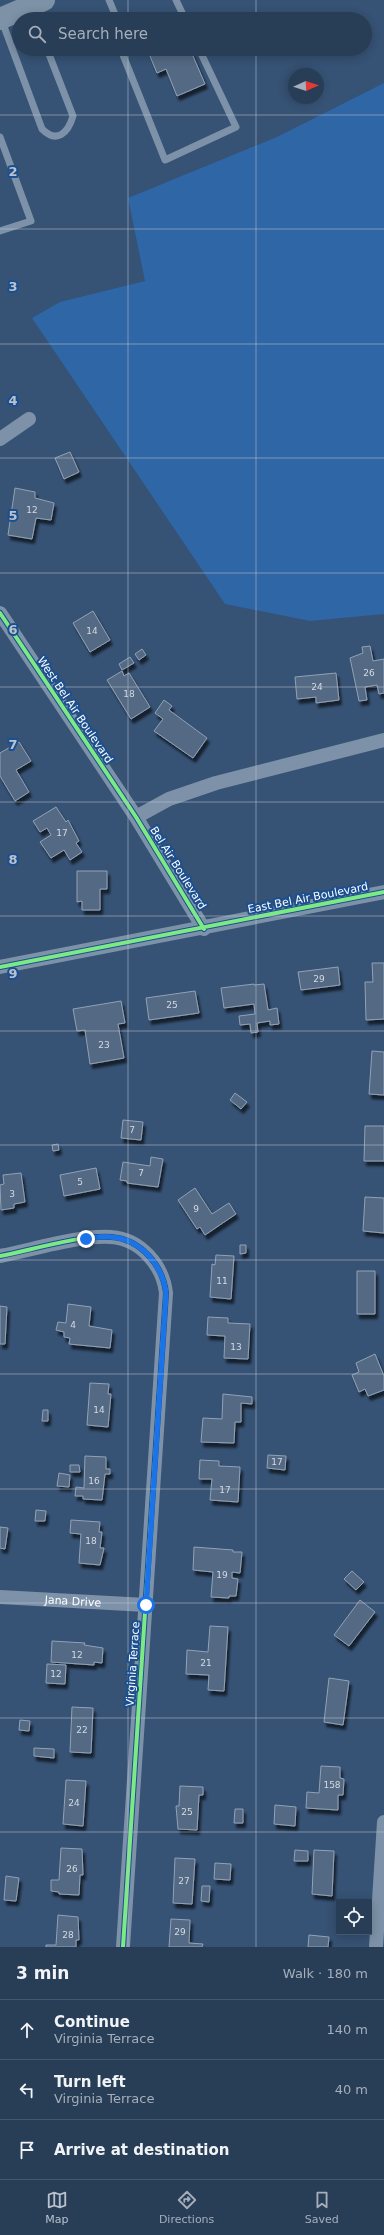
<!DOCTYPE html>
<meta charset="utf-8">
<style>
body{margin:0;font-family:"DejaVu Sans",sans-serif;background:#344961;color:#f1f3f6}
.controls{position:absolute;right:12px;bottom:12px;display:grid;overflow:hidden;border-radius:0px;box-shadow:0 2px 10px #0003}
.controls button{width:36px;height:36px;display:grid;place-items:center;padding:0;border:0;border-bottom:1px solid #44576d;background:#283e57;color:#f1f3f6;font:20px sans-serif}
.compass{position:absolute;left:288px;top:68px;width:36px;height:36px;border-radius:50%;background:#283e57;box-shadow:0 2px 10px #0003;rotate:87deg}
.stop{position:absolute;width:12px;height:12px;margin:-9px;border:3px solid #1a73e8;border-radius:50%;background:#fff}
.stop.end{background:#1a73e8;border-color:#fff;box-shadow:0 1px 4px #0008}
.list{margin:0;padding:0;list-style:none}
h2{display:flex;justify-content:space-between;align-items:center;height:52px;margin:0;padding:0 16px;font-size:17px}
h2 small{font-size:13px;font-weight:400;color:#a5aeba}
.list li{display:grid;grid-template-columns:26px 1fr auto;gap:12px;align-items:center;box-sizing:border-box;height:60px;padding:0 16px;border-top:1px solid #44576d}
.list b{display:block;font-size:15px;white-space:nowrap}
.list p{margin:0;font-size:13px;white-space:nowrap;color:#a5aeba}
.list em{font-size:13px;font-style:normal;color:#a5aeba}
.icon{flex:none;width:22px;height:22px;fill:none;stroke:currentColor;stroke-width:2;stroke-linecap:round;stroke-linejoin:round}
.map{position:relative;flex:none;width:384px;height:1947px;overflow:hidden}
.search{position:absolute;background:#283e57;box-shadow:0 2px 10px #0003;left:12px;right:12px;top:12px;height:44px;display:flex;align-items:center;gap:10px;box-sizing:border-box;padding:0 14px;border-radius:22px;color:#a5aeba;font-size:15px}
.sheet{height:232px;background:#283e57}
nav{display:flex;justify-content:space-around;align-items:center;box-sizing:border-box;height:56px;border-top:1px solid #44576d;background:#283e57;font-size:11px;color:#a5aeba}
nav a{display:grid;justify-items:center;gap:2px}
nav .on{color:#b9c2ce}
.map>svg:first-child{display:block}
.green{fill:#2f66a5}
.building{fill:#526984;stroke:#92a2b6;filter:url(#shadow)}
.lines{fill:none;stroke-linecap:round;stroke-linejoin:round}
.lane{stroke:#7d92a8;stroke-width:7}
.street{stroke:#7d92a8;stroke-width:14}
.highway{stroke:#7e92a7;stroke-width:22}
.cycleway-casing{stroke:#1b4f8f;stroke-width:6}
.cycleway{stroke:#7ce984;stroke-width:4}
.route{stroke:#1a73e8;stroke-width:5}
.grid{fill:none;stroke:#b9c2ce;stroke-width:1;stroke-opacity:0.55}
.labels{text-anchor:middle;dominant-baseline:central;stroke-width:4;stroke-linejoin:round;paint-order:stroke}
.number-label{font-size:9px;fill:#d4dae0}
.street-label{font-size:11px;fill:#fff;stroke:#1b4f8f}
.grid-label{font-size:13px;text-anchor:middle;font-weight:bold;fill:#b9c2ce;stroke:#1b4f8f;stroke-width:4;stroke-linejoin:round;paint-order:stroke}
</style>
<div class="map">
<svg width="384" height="1947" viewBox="0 0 384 1947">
<defs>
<filter id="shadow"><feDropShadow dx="2.5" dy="4.5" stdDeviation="1" flood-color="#0009"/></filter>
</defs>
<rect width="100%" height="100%" fill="#365274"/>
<path class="green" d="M384 83V614L310 621 225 604 32 318 60 302 145 281 128 198 277 137Z"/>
<path class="building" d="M147 49H190L205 84 177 96 166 69 157 73Z
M70 452 79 472 64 479 55 458Z
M15 488 35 492V498L54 503 51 520 36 518 32 539 8 535Z
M93 611 110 640 90 652 73 623Z
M370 646 373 661 384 659V693L379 694 377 685 365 687 367 700 359 701 350 658 363 653 362 647Z
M142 649 146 655 139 660 135 654Z
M130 657 134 663 122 670 119 664Z
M122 671 124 676 129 673 150 707 131 719 107 680Z
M336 673 339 700 316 703V697L297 699 295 677Z
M164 700 172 706 169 710 207 738 193 758 154 731 163 719 155 713Z
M19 742 31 761 16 770 29 792 15 801 0 776V753Z
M56 807 66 822 68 820 79 841 76 843 82 852 70 860 64 850 51 858 40 842 51 835 47 828 40 832 33 821Z
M77 871H107V889H100V910H82V901L77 902Z
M372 963H384V1019L366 1020 365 982H373Z
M338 967 340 985 301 990 298 972Z
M254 984V985L264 984 268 1010 277 1008 279 1024 270 1025V1021L257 1023 258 1032 251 1033 250 1024 240 1025 239 1016 255 1014 254 1004 224 1008 221 988Z
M195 991 199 1013 149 1020 146 998Z
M121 1001 125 1023 118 1024 124 1058 90 1064 85 1030 77 1031 73 1009Z
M372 1051 384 1052V1095L369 1094Z
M235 1093 247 1102 241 1109 230 1100Z
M123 1120 143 1122 141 1140 121 1138Z
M365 1126H384V1161H364Z
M58 1144 59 1150 53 1151 52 1145Z
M151 1157 163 1159 158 1187 127 1183V1181L120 1180 123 1162 150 1166Z
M96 1168 100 1189 64 1196 60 1175Z
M21 1173 25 1202 14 1204V1208L1 1210 0 1185 4 1184 3 1175Z
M195 1188 212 1214 229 1203 236 1214 205 1235 200 1227 197 1229 178 1200Z
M365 1197 384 1198V1233L363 1231Z
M240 1245H246V1253L240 1254Z
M216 1255 234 1256 231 1299 210 1297 212 1264 215 1265Z
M357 1271H375V1314H357Z
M68 1304 91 1307 89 1326 112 1330 110 1348 69 1344 70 1338 64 1337V1332L56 1330 58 1322 66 1323Z
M0 1306 7 1307 5 1344H0Z
M208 1317 228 1318V1323L250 1324 248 1359 224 1358 225 1336 207 1335Z
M375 1354 384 1376V1390L368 1396 365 1389 359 1392 352 1375 359 1372 356 1363Z
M90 1383 109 1384 108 1394H111L108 1427 87 1425Z
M223 1394 252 1397V1404L241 1403V1422H235L234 1443 201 1442 203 1418 222 1419Z
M43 1410H48V1421H42Z
M268 1455 286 1456 285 1470 267 1468Z
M85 1456 106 1457V1469H110V1474H105L102 1500 83 1499V1496H75L76 1487 84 1488Z
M200 1460 219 1461V1466L240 1467 238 1502 210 1500 212 1479H199Z
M70 1465H79L80 1472H70Z
M59 1473 70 1475 69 1487 57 1486Z
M36 1510 46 1511 45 1521H35Z
M71 1520 100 1522 99 1532H102L100 1548H104L100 1565 79 1563 81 1534 70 1533Z
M0 1527 8 1528 5 1549 0 1548Z
M194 1547 233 1550V1552H242L240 1573 232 1572V1578L238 1579 236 1596H229V1598L211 1597 213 1572 193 1570Z
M352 1571 364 1582 356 1590 344 1579Z
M360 1600 375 1612 349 1646 334 1635Z
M210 1626 228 1627 224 1691 208 1690 209 1675 186 1674 187 1650 208 1652Z
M52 1641 85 1643 84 1645 103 1648 102 1663 94 1662V1665L51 1662Z
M47 1664 66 1665 65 1684 46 1683Z
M329 1678 349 1681 343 1725 324 1722Z
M72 1707 93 1708 91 1753 70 1752Z
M20 1720 30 1721 29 1731 19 1730Z
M34 1748 54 1749V1758L34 1756Z
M321 1766 340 1767V1778L344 1779 343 1795H338V1810L306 1808 307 1792 319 1793Z
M66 1780 86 1781 83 1826 63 1824Z
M180 1786 203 1787V1795H199L197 1830 178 1829 176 1806H179Z
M275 1805 296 1807 295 1826 274 1824Z
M235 1809H243V1823H234Z
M61 1848 82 1849 83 1875H80L79 1895 59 1894V1892L51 1891V1880H59Z
M295 1850 308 1851V1861H294Z
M314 1850 334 1851 332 1896 312 1894Z
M175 1858 195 1859 192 1904 173 1903Z
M215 1863 231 1864 230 1880 214 1879Z
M6 1876 19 1878 16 1901 4 1900Z
M202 1886H210L209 1902 201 1901Z
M58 1915 78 1917 79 1940H76V1947H46V1945H56Z
M171 1919 190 1920 189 1943 203 1944 202 1947H169Z
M309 1935 329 1937 328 1947H308Z"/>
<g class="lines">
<path class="lane" d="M109 0 117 19
M176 0 185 19
M2 21 42 129C57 144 68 133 73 116L47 49
M123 49V55L165 160 236 127 199 49
M0 137 31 221 0 231"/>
<g class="street">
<path d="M0 439 29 419"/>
<path d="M0 613 136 817 204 929"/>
<path d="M136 817 169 799 216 783 384 740"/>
<path d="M0 967 384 892"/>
<path d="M0 1256C32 1250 79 1235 111 1237 141 1239 163 1266 166 1293L123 1947"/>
<path id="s1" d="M0 1597 146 1605"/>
<path d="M376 1947 384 1822"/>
</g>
<path class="highway" d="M0 19 44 0"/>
<g class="cycleway-casing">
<path id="cycleway" d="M0 613 136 817 204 929
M0 967 384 892
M0 1256C32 1250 79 1235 111 1237 141 1239 163 1266 166 1293L123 1947"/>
</g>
<use href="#cycleway" class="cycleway"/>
</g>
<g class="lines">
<path class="route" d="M86 1239C94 1238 103 1236 111 1237 141 1239 163 1266 166 1294L146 1605"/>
</g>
<path class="grid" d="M128 0V19M256 0V19M128 49V1947M256 49V1947M0 115H384M0 229H384M0 344H384M0 458H384M0 573H384M0 687H384M0 802H384M0 916H384M0 1031H384M0 1145H384M0 1260H384M0 1374H384M0 1489H384M0 1603H384M0 1718H384M0 1832H384"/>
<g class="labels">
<g class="number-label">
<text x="32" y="510">12</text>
<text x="92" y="631">14</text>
<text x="369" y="673">26</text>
<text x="317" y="687">24</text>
<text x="129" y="694">18</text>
<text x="62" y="833">17</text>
<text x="319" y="979">29</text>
<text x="172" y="1005">25</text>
<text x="104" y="1045">23</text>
<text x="132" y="1130">7</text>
<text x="141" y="1173">7</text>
<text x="80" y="1182">5</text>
<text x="12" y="1194">3</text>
<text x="196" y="1209">9</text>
<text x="222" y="1281">11</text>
<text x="73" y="1325">4</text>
<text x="236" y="1347">13</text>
<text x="99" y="1410">14</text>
<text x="277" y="1462">17</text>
<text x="94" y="1481">16</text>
<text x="225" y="1490">17</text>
<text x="91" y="1541">18</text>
<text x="222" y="1575">19</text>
<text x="77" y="1655">12</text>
<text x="206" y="1663">21</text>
<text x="56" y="1674">12</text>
<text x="82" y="1730">22</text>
<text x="332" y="1785">158</text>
<text x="74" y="1803">24</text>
<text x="187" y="1812">25</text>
<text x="72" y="1869">26</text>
<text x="184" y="1881">27</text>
<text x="180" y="1932">29</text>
<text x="68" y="1935">28</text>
</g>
<g class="street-label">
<text transform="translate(75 710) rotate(56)">West Bel Air Boulevard</text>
<text transform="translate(178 868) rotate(58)">Bel Air Boulevard</text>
<text transform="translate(308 898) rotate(-11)">East Bel Air Boulevard</text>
<text stroke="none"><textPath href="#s1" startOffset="73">Jana Drive</textPath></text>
<text transform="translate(133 1664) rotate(-86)">Virginia Terrace</text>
</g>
</g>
<g class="grid-label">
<text x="13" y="176">2</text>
<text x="13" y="291">3</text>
<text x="13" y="405">4</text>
<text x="13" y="520">5</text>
<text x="13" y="634">6</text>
<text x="13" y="749">7</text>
<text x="13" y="864">8</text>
<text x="13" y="978">9</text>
</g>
</svg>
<div class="controls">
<button><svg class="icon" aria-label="locate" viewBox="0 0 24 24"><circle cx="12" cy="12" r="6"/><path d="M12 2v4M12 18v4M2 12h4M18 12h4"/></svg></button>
</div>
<svg class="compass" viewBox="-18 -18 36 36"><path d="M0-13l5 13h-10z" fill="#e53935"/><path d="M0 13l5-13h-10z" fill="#a5aeba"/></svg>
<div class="stop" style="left:146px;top:1605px"></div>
<div class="stop end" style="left:86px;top:1239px"></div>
<div class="search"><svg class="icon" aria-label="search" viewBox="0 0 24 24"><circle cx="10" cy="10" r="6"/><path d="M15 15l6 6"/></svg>Search here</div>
</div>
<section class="sheet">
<h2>3 min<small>Walk · 180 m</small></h2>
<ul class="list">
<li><svg class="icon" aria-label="ahead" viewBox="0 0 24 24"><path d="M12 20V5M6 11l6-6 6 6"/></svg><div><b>Continue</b><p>Virginia Terrace</p></div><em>140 m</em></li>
<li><svg class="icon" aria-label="left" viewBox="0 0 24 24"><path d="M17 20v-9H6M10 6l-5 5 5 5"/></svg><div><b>Turn left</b><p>Virginia Terrace</p></div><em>40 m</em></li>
<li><svg class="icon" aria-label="arrive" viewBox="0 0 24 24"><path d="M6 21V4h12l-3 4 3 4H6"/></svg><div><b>Arrive at destination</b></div></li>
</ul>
</section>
<nav>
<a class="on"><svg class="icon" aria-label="map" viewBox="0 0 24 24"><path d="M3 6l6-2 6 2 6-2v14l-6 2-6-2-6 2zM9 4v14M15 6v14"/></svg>Map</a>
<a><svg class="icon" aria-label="directions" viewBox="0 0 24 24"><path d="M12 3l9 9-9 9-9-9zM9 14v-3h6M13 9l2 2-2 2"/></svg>Directions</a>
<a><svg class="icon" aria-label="saved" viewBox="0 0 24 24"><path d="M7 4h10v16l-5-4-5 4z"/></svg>Saved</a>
</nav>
